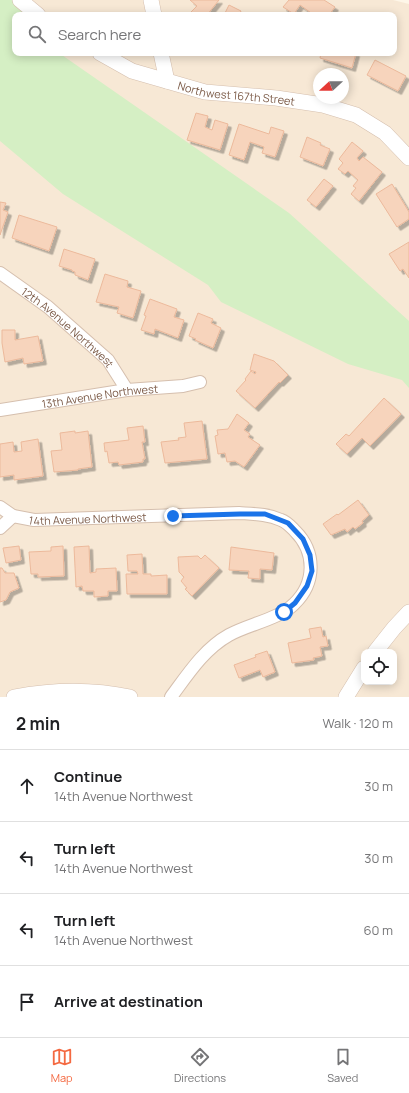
<!DOCTYPE html>
<meta charset="utf-8">
<style>
body{margin:0;font-family:Manrope,sans-serif;background:#f6f6f6;color:#202124}
.controls{position:absolute;right:12px;bottom:12px;display:grid;overflow:hidden;border-radius:8px;box-shadow:0 2px 10px #0003}
.controls button{width:36px;height:36px;display:grid;place-items:center;padding:0;border:0;border-bottom:1px solid #e0e0e0;background:#fff;color:#202124;font:20px sans-serif}
.compass{position:absolute;left:313px;top:68px;width:36px;height:36px;border-radius:50%;background:#fff;box-shadow:0 2px 10px #0003;rotate:249deg}
.stop{position:absolute;width:12px;height:12px;margin:-9px;border:3px solid #1a73e8;border-radius:50%;background:#fff}
.stop.end{background:#1a73e8;border-color:#fff;box-shadow:0 1px 4px #0008}
.list{margin:0;padding:0;list-style:none}
h2{display:flex;justify-content:space-between;align-items:center;height:52px;margin:0;padding:0 16px;font-size:17px}
h2 small{font-size:13px;font-weight:400;color:#757577}
.list li{display:grid;grid-template-columns:26px 1fr auto;gap:12px;align-items:center;box-sizing:border-box;height:72px;padding:0 16px;border-top:1px solid #e0e0e0}
.list b{display:block;font-size:15px;white-space:nowrap}
.list p{margin:0;font-size:13px;white-space:nowrap;color:#757577}
.list em{font-size:13px;font-style:normal;color:#757577}
.icon{flex:none;width:22px;height:22px;fill:none;stroke:currentColor;stroke-width:2;stroke-linecap:round;stroke-linejoin:round}
.map{position:relative;flex:none;width:409px;height:697px;overflow:hidden}
.search{position:absolute;background:#fff;box-shadow:0 2px 10px #0003;left:12px;right:12px;top:12px;height:44px;display:flex;align-items:center;gap:10px;box-sizing:border-box;padding:0 14px;border-radius:8px;color:#757577;font-size:15px}
.sheet{height:340px;background:#fff}
nav{display:flex;justify-content:space-around;align-items:center;box-sizing:border-box;height:56px;border-top:1px solid #e0e0e0;background:#fff;font-size:11px;color:#757577}
nav a{display:grid;justify-items:center;gap:2px}
nav .on{color:#f46941}
.map>svg:first-child{display:block}
.residential{fill:#f7e8d5;fill-rule:evenodd}
.green{fill:#d5efc4}
.building{fill:#f7d4bc;stroke:#ecb99b;filter:url(#shadow)}
.lines{fill:none;stroke-linecap:round;stroke-linejoin:round}
.minor-casing{stroke:#d5bfae;stroke-width:14}
.tertiary-casing{stroke:#d5bfae;stroke-width:16}
.minor{stroke:#fff;stroke-width:12}
.tertiary{stroke:#fff;stroke-width:15}
.route{stroke:#1a73e8;stroke-width:5}
.labels{text-anchor:middle;dominant-baseline:central;stroke-width:3.5;stroke-linejoin:round;paint-order:stroke}
.street-label{font-size:11px;fill:#7c5b48;stroke:#fff9f0}
</style>
<div class="map">
<svg width="409" height="697" viewBox="0 0 409 697">
<defs>
<filter id="shadow"><feDropShadow dx="3.5" dy="3.5" stdDeviation="0" flood-color="#0004"/></filter>
</defs>
<rect width="100%" height="100%" fill="#fef6e8"/>
<path class="residential" d="M0 0H393L409 4V697H0ZM15 15H394V53H15ZM319 74H343V98H319ZM364 652H394V682H364Z"/>
<path class="green" d="M0 0H32L30 15H15V53H59L289 213 409 321V388L402 380 348 364 221 302 208 285 63 194 0 141Z"/>
<path class="building" d="M190 0H219L207 15H195L191 12 197 6Z
M289 0H324L335 7 329 15H314L300 5 294 14 283 7Z
M229 5 241 11 239 15H224Z
M321 53H356L352 68 320 58Z
M375 60 406 76 398 91 367 75Z
M196 113 208 116 205 127 212 130 215 120 228 124 220 150 187 140Z
M239 124 269 134 271 127 284 131 275 157 262 153 264 147 250 142 244 160 229 155Z
M307 137 321 143 320 145 330 149 323 166 300 157Z
M352 142 363 151 357 158 359 161 363 157 382 172 359 201 351 194 356 188 353 186 358 180 348 171 345 174 338 169 343 163 339 159Z
M324 179 333 186 316 207 307 200Z
M392 184 409 212V219L397 227 376 194Z
M0 202 6 203 3 210 8 212 0 235Z
M19 215 57 227 49 251 12 238Z
M409 242V278L403 269 400 271 389 254Z
M64 249 95 259 88 280 75 275V272L72 271V270L59 266Z
M105 274 128 281 127 287 141 291 133 318 117 313 119 307 96 302Z
M150 299 177 309 174 317 184 320 178 338 155 329 154 334 141 330 146 316 144 315Z
M198 313 213 319 211 323 221 328 213 348 195 340 196 339 189 336Z
M2 330H15V340L38 336 43 361 24 364 23 358 5 362 2 343Z
M254 354 274 361 288 375 280 383 279 382 255 408 236 391 246 380 245 379 251 371 255 374 256 372 250 370Z
M384 398 401 414 370 446 362 438 347 454 336 444 346 434 349 436Z
M237 414 249 423 244 430 250 434 248 437 260 445 244 467 235 461 227 462 225 453 218 454 215 436 218 435 217 430 228 429Z
M202 421 207 459 165 463 161 442 179 440 178 438 186 437 184 423Z
M143 426 145 442H142L145 459H143V462L119 465 118 462 109 463 107 451 105 452 104 443 129 440 127 428Z
M75 431V433L88 431 92 467 78 469V470L54 472 51 451 62 450 60 433Z
M38 439 43 476 14 480V475L0 477V444L13 442 14 452 22 451 21 442Z
M358 500 369 515 362 521 363 523 355 529 353 527 347 532 345 529 331 535 323 524 337 514 338 515Z
M19 546 21 560 6 563 3 548Z
M63 546 64 576 38 577V574H31L29 552 51 551V547Z
M89 546 90 573 96 572V569L116 568 117 591H108V596L94 597V591H83L82 586 76 587 74 547Z
M231 547 274 553 272 570 260 569V579L248 578 249 571 229 570Z
M142 554 143 574H151V576L167 575V594H127L126 574H138L137 571H128L127 555Z
M205 555 219 568 192 596 185 589 187 588 181 581 184 577 179 572 178 557 198 556 201 559Z
M0 568H2L5 573H14L19 588 10 592 6 600 0 602Z
M321 627 323 637 326 636 328 646 320 647 322 656 313 658 314 660 292 663 288 643 311 638 309 629Z
M267 651 275 672 263 677 260 670 239 678 234 665 256 657 255 655Z"/>
<g class="lines">
<g class="minor-casing">
<g id="minor">
<path id="s1" d="M0 273 48 307 108 360 127 390"/>
<path id="s2" d="M0 410 127 390 183 386 200 382"/>
<path id="s3" d="M0 507 13 516 34 520 239 513C254 514 268 514 281 520 287 522 291 527 295 531 316 552 316 583 294 604 279 619 249 624 229 635 204 649 188 674 171 697"/>
<path d="M0 528 13 516"/>
</g>
</g>
<g class="tertiary-casing">
<g id="tertiary">
<path d="M20 0 38 15"/>
<path d="M151 0 154 15"/>
<path id="s4" d="M100 53 132 71 205 92 276 98 323 105 356 115 385 133 409 158"/>
<path d="M161 53 167 81"/>
<path d="M375 652 394 628 409 612"/>
<path d="M14 697C51 690 93 689 130 697"/>
<path d="M346 697 364 668"/>
</g>
</g>
<use href="#minor" class="minor"/>
<use href="#tertiary" class="tertiary"/>
</g>
<g class="lines">
<path class="route" d="M173 516 240 514H265L288 523 303 539 310 555 312 571 307 586 295 603 284 612"/>
</g>
<g class="labels">
<g class="street-label">
<text stroke="none"><textPath href="#s4" startOffset="144">Northwest 167th Street</textPath></text>
<text stroke="none"><textPath href="#s1" startOffset="87">12th Avenue Northwest</textPath></text>
<text stroke="none"><textPath href="#s2" startOffset="101">13th Avenue Northwest</textPath></text>
<text stroke="none"><textPath href="#s3" startOffset="91">14th Avenue Northwest</textPath></text>
</g>
</g>
</svg>
<div class="controls">
<button><svg class="icon" aria-label="locate" viewBox="0 0 24 24"><circle cx="12" cy="12" r="6"/><path d="M12 2v4M12 18v4M2 12h4M18 12h4"/></svg></button>
</div>
<svg class="compass" viewBox="-18 -18 36 36"><path d="M0-13l5 13h-10z" fill="#e53935"/><path d="M0 13l5-13h-10z" fill="#757577"/></svg>
<div class="stop" style="left:284px;top:612px"></div>
<div class="stop end" style="left:173px;top:516px"></div>
<div class="search"><svg class="icon" aria-label="search" viewBox="0 0 24 24"><circle cx="10" cy="10" r="6"/><path d="M15 15l6 6"/></svg>Search here</div>
</div>
<section class="sheet">
<h2>2 min<small>Walk · 120 m</small></h2>
<ul class="list">
<li><svg class="icon" aria-label="ahead" viewBox="0 0 24 24"><path d="M12 20V5M6 11l6-6 6 6"/></svg><div><b>Continue</b><p>14th Avenue Northwest</p></div><em>30 m</em></li>
<li><svg class="icon" aria-label="left" viewBox="0 0 24 24"><path d="M17 20v-9H6M10 6l-5 5 5 5"/></svg><div><b>Turn left</b><p>14th Avenue Northwest</p></div><em>30 m</em></li>
<li><svg class="icon" aria-label="left" viewBox="0 0 24 24"><path d="M17 20v-9H6M10 6l-5 5 5 5"/></svg><div><b>Turn left</b><p>14th Avenue Northwest</p></div><em>60 m</em></li>
<li><svg class="icon" aria-label="arrive" viewBox="0 0 24 24"><path d="M6 21V4h12l-3 4 3 4H6"/></svg><div><b>Arrive at destination</b></div></li>
</ul>
</section>
<nav>
<a class="on"><svg class="icon" aria-label="map" viewBox="0 0 24 24"><path d="M3 6l6-2 6 2 6-2v14l-6 2-6-2-6 2zM9 4v14M15 6v14"/></svg>Map</a>
<a><svg class="icon" aria-label="directions" viewBox="0 0 24 24"><path d="M12 3l9 9-9 9-9-9zM9 14v-3h6M13 9l2 2-2 2"/></svg>Directions</a>
<a><svg class="icon" aria-label="saved" viewBox="0 0 24 24"><path d="M7 4h10v16l-5-4-5 4z"/></svg>Saved</a>
</nav>
